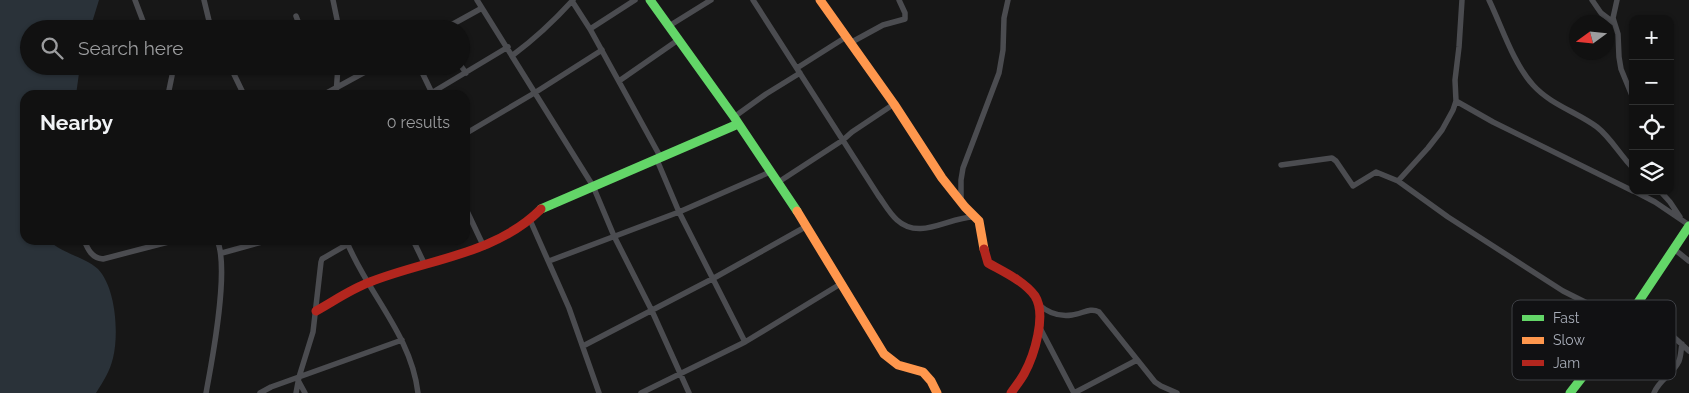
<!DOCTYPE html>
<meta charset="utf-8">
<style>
body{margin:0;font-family:Raleway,sans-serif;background:#1e1f1f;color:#f1f3f6}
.controls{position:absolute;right:15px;top:15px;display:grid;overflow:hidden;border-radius:10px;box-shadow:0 1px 4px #0004}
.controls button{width:45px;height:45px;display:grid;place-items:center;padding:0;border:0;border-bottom:1px solid #303131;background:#111;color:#f1f3f6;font:25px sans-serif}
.compass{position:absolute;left:1569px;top:15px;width:45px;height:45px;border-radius:50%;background:#111;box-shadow:0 1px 4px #0004;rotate:255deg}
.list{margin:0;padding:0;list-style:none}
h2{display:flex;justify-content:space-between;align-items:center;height:65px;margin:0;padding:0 20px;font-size:21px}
h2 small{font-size:16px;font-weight:400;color:#9c9d9f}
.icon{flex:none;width:28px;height:28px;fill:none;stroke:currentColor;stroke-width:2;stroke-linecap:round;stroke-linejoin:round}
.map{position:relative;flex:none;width:1689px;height:393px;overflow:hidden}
.search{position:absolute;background:#111;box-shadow:0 1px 4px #0004;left:20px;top:20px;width:450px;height:55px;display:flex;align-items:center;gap:12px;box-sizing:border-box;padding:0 18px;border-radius:28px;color:#9c9d9f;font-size:19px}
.panel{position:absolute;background:#111;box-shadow:0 1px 4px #0004;left:20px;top:90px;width:450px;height:155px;border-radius:15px}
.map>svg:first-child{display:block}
.water{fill:#2a3239}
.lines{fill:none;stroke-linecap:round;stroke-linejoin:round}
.street{stroke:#4b4c50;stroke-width:5.5}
.fast{stroke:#63d668;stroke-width:9}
.slow{stroke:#ff974d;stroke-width:9}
.jam{stroke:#b3261e;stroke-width:9}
.key{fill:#111113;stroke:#3e4045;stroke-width:1}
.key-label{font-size:14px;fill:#a8adb8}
</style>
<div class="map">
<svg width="1689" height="393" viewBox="0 0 1689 393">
<rect width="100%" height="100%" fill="#171717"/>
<path class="water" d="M0 0H99L90 29H29V66H80L76 95H25V240H48C63 254 85 257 98 269 116 288 119 334 113 358 110 371 103 382 96 393H0Z"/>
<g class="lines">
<path class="street" d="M135 0 146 29
M204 0 211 29
M333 0 339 29
M477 0 593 186 614 236 652 311 689 393
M753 0 878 195C884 203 889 213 897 220 920 241 948 217 974 217
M1489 0C1502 27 1513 63 1533 85 1551 105 1577 112 1597 127 1611 138 1620 155 1633 168
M1592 0 1601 13 1614 23
M1617 0 1613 18 1618 34 1619 57 1621 69 1633 98
M572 1 590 29 661 158
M296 16 301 29
M669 26 711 0
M444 29 482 8
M590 29 635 0
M850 43 883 25 905 19V13L899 0
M513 55C536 38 554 21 573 0
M230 66 244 95
M311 66 313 69 322 66
M419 66 432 93
M461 66 466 73
M797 68 846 37
M173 73 188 66
M619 81 678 40
M168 95 174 66
M323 95 376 66
M336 95 338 66
M428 95 508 47
M1456 101 1493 122 1633 191
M734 117 766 94 800 73
M465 134 536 92 602 50
M657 160 679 212 745 342
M1281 165 1332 158 1336 161 1353 186 1376 172 1398 181 1448 217 1563 291 1625 322
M1398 181 1428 148 1442 130 1453 110 1456 101 1455 80 1459 47 1462 0
M777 183 843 140 852 132 894 104
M1634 191 1655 202 1689 225
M1660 191 1670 202 1680 217
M961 200V180L963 168 999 73 1003 50 1004 18 1008 0
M465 207 484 247
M530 220 569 308 599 393
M84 240C88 250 92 258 103 259L176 240
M346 240C367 293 411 334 418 393
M413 240 425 265
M1674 249 1689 261
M222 253 269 240
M549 261 679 212 770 172
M1038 304C1048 313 1059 317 1072 315 1082 314 1090 307 1099 312L1155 382 1161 386 1177 393
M1633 310C1657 322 1670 333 1689 351
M1039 326 1074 393
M583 346 714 278 807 226
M299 382 305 393
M206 393C212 361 230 268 217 240
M260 393 271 387 402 340
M296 393 299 377 313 332 321 262 322 259 348 244
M641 393 745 342 842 283
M1074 393 1137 360
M1654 393C1659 380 1673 374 1679 361 1681 356 1681 349 1682 344"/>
<path class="fast" d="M650 0 734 117 797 211
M541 209 738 124
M1570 393 1625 322 1689 226"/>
<path class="slow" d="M820 0 894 104 942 178 965 207 979 221 984 249
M797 211 884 354 898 365 923 372 931 381 937 393"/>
<path class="jam" d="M984 249 988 263C1004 272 1024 281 1035 296 1047 315 1034 356 1024 374 1020 381 1015 387 1011 393
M316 311C334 301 351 289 370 282 428 259 495 255 541 209"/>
</g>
<rect x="1512" y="300" width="164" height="80" rx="8" class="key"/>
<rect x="1522" y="315" width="22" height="6" fill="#63d668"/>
<rect x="1522" y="337" width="22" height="7" fill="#ff974d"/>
<rect x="1522" y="360" width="22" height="6" fill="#b3261e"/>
<g class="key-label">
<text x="1553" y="323">Fast</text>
<text x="1553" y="345">Slow</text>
<text x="1553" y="368">Jam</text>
</g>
</svg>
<div class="controls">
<button>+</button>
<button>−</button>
<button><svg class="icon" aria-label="locate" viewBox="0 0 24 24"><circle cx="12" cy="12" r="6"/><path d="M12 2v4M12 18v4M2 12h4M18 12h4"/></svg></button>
<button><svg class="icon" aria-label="layers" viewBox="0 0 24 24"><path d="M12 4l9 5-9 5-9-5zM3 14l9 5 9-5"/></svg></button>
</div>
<svg class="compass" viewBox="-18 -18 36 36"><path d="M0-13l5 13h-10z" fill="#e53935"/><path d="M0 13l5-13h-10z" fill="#9c9d9f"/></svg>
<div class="search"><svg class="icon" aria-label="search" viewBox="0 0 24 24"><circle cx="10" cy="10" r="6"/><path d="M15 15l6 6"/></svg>Search here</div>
<section class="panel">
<h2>Nearby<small>0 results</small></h2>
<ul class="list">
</ul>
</section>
</div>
